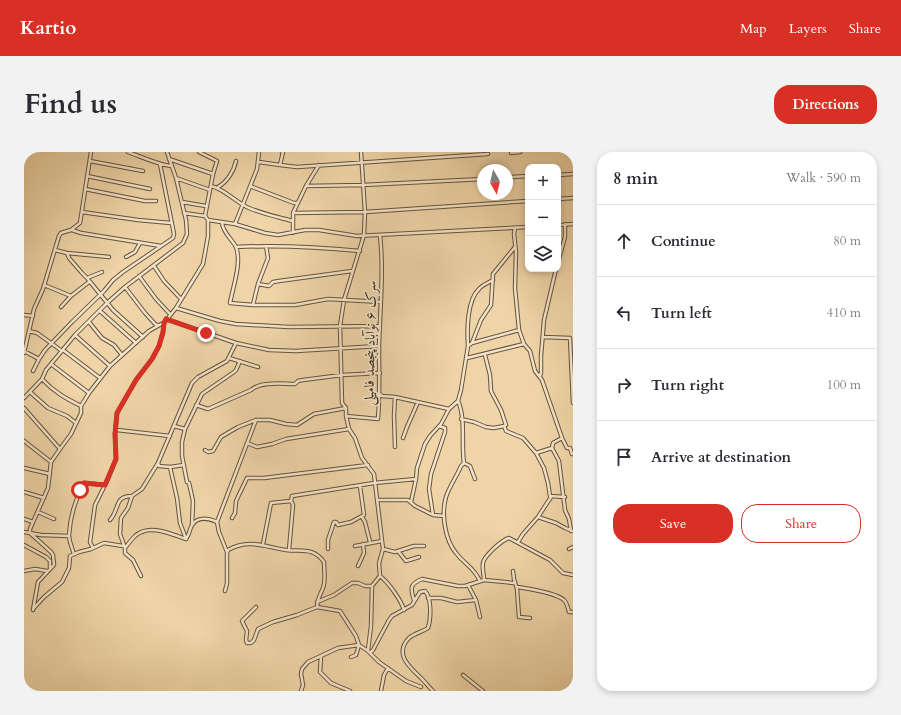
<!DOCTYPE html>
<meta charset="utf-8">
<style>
body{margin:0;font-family:Cardo,Amiri,serif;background:#f2f2f3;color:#2b2b33}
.controls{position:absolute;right:12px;top:12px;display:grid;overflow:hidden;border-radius:8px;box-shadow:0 2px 6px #0003}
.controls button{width:36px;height:36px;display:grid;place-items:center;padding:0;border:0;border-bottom:1px solid #e1e1e2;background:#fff;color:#2b2b33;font:20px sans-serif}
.compass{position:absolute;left:453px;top:12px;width:36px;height:36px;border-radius:50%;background:#fff;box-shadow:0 2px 6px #0003;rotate:172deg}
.stop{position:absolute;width:12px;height:12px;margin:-9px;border:3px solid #d93025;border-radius:50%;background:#fff}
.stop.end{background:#d93025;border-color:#fff;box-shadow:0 1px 4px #0008}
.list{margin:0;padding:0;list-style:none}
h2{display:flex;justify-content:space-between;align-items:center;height:52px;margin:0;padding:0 16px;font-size:17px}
h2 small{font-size:13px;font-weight:400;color:#7c7c81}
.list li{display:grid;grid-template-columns:26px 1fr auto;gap:12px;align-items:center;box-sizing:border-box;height:72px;padding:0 16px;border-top:1px solid #e1e1e2}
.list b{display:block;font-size:15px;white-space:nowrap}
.list em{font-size:13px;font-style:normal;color:#7c7c81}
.actions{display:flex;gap:8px;padding:12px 16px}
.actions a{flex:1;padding:9px 0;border:1px solid #d93025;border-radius:16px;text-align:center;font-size:14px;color:#d93025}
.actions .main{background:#d93025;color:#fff}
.icon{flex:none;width:22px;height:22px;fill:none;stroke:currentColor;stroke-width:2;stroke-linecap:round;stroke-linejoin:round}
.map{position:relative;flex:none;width:549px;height:539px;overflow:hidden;border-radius:16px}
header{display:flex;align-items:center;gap:24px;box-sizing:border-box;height:56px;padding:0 20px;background:#d93025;color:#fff}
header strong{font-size:19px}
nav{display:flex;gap:22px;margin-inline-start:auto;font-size:14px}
.intro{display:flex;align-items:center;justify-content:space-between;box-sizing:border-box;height:96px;padding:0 24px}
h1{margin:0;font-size:28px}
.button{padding:10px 18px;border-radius:16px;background:#d93025;color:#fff;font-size:14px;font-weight:700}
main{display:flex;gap:24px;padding:0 24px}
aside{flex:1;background:#fff;border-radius:16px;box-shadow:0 2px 6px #0003}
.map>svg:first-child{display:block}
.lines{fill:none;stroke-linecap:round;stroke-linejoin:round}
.minor-casing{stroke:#645342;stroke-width:4.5}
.minor{stroke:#f4e3c6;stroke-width:2.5}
.route{stroke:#d93025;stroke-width:5}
.labels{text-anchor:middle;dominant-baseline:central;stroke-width:3.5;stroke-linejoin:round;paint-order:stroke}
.street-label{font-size:14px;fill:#362821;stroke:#f4e3c6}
</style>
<header>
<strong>Kartio</strong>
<nav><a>Map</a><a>Layers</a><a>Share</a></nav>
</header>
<div class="intro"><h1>Find us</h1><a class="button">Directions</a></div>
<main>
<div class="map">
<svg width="549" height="539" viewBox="0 0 549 539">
<rect width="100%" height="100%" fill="#eed4a7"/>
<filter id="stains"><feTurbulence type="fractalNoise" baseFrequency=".005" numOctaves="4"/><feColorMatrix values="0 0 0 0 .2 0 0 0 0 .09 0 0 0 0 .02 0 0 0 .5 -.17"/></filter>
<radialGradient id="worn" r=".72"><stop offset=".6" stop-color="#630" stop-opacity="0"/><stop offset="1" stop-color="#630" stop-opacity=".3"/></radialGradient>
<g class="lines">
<g class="minor-casing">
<path id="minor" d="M104 0C118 5 132 12 147 14
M337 0 341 60 340 83 320 148 316 174 318 251 322 256V264L325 277 331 286 338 306 350 322 359 397 355 411 356 424C365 431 377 448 380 458
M487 1 496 0
M145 7 189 22
M66 9 119 19
M235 10 256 13 273 15 464 2
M256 13 259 0H258
M534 23 549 22
M63 24 126 37
M488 25 504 24
M152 26 186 38
M187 34C199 36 213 51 225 56 239 62 254 65 268 69
M226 34 270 51H273
M282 34 339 33 459 27
M194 35C203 30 210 19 212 9
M61 37 121 49H132
M534 47 549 46
M158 50 182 54
M58 60 114 68 147 71
M160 61 181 64
M269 61 341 60 504 49
M184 68 211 72 241 81 254 83 281 78H295L333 84 504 75
M198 71C199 81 208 87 212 95 218 110 209 135 206 151L229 153H271L304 147 357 150
M211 72 233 17 235 0
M534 73 549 72
M491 76 490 82 492 100 491 136 495 178 500 192 506 199 511 219 518 228 538 286 543 296H546L548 302
M48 78 57 81 137 94
M269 81V61L282 34 295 13
M212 95C254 93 295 95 336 99
M31 98 43 101 85 105
M43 101 45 106 58 121 63 126 89 158 119 185
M102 105 111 100 116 91
M534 110 541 85V72
M130 114 140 129 157 147
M115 124 132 147 146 162
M63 126 78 120
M234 132 245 134 249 130 255 129 328 119
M20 133 47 144
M101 135 121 161 132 173H134
M229 153 234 132 244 106 242 94
M37 155 47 144 65 130
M152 156 196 169 212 172 265 175 356 174
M76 159 112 191
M0 163 9 164
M142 167 212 191 245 198 272 199 355 194
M65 170 78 186 90 193 98 203
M5 179 13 181 38 199
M51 183 86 214
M519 185 546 186 549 251
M448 191 495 178
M444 193C443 178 443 148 455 137 458 133 464 131 469 128
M39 198 76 226
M0 199 15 207
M0 201 10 157 19 137 35 84 37 81 47 78 56 71 67 0
M461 203 466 223 467 239 477 258 482 273 480 274 482 279 499 286 512 301 520 316 524 331 526 344 541 345
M205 206 234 215
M443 206 500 192
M27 212 65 241
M9 219 15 207 21 198 48 170 80 139 89 128 99 120 149 86 150 82 136 12
M516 224 517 221V204L520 168 532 117
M18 227C30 240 41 246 57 254
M6 240 24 256 43 264 52 271
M356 242 358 244 371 245 425 257
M0 246 18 227 22 218 51 183 83 151 101 135 159 91 163 82 162 68 152 26 143 0
M434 249C442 266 437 293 440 311L437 314C433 324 425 335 422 345 417 362 421 388 432 401 441 413 449 414 456 429
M172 253 184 257 227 238C237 229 258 232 271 232L274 229 279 228 318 223 356 221
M0 256 36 297
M322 264 354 267C356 242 355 218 355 194 356 157 360 120 356 83
M437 267 450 270 462 275 470 276 480 274
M150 274 161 277
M93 278 146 284
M379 286 383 275 394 250
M538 286 529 291 528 296 535 309 541 358 545 367 547 379
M0 289 27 310
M223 291 233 295 248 292 262 287 325 277
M371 295 370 264 371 245
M181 298 184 300 189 299 197 285 214 275 232 268H246L262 272 273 273 290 262 322 256
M512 301 528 296
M134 311 135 314 146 315 160 313
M440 311 446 314 451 327
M146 315 153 346 156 371 162 387
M0 316 26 322
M0 340 20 346
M354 348H384L391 354 409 363 420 364
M387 350 392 327 393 316 401 292 406 284 417 272 425 257 434 249 437 238 444 194 448 191 457 168 467 153 469 122 491 95
M14 360 30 367
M409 363 405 337 407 322 421 280V276L415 274
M338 365 341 370 346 390
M514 365 532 371 541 376 549 379
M208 366 211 361 212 349 223 326H240L344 313
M0 367 9 370
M86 368C96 357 90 344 108 344
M168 373 169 349 165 331 163 330 158 304V290L161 277 178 242 210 220 212 218 216 209
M0 380 17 383 45 384
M162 387C165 383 165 380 167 375 172 364 184 366 193 370
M494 390 499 382 514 365 527 345
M239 392 247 351 267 349
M0 393 22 405 26 409V416
M331 394 358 389
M69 396 66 390 71 353 84 327 92 307 91 282 93 261 112 228 128 207 135 194 139 180 140 171 152 156 179 112 184 84V68L181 64 189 22 193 9 175 0
M101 396C104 392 108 387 111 384 125 371 147 382 162 387
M304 397V388L310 370H312L314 373 327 370 340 363 336 334
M359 397 371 400 390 394H400
M545 397 549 395
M265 398 269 353 267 349 268 344 350 331 392 327
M374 399 382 409 395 405
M203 400 195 380 193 370 232 268
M50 402C48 396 45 389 45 383 46 365 52 346 60 331L81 333
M334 414 340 401 339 392
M0 419 11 417 23 419
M489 419 490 427 493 437 495 465 506 466
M117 424 109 408 101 401V396L96 382 97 366 104 356 108 344 118 337 134 311 168 231 174 225 203 209 212 191
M460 428C460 423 458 416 459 411 460 404 478 388 485 386L526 408 539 421 549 423
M444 433 452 448 456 465
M493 435C505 437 530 440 540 448 543 451 544 456 545 460H549
M201 439 203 431V401L204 398C225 386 241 395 262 398 278 400 289 395 300 410 300 418 302 428 299 436 296 444 293 446 293 455
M404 446H417L433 450 452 448
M390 448C386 436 386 432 398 427L434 434H441L460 428 490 431
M293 450 310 443 328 431H334L341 434H348
M232 455 218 469 223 479 222 488 223 491H227L230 488 234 477 249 470 273 463 293 455 316 459 332 484 335 493 332 503 327 505
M9 457 20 445 38 430 45 416 46 404 55 400 67 397 80 391 99 394
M9 458 14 430 30 413 29 403 27 400 6 381V377L24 336 27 310 36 297 47 282 57 261V254L65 241 86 214 125 179 139 171
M344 498 347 474 348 434 356 424
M346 501 349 498 365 468 368 464 388 453 396 440 401 439C408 446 407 467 404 476 398 480 391 481 385 486 369 503 387 516 398 527 402 531 405 535 409 539
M297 504 296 520 307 531 326 539
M439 523 459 539
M277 539 279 533 277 522 278 517 284 510 314 496 335 493 344 499 355 510 382 529 397 535
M357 539 360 523 364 516"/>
</g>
<use href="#minor" class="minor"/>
</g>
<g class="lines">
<path class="route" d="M56 338 60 331 81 333 92 307 91 282 93 261 112 228 128 207 135 194 139 180 140 171 142 167 182 181"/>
</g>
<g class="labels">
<g class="street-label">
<text transform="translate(346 191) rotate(-89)">سرک ۶ نوآباد پنجصد فامیلی</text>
</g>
</g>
<rect width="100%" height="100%" filter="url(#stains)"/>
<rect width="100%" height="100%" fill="url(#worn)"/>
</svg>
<div class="controls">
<button>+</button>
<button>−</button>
<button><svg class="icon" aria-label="layers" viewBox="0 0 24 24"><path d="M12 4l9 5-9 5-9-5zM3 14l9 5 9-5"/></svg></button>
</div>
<svg class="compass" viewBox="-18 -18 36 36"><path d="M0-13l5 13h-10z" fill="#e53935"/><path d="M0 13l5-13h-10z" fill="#7c7c81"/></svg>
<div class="stop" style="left:56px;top:338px"></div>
<div class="stop end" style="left:182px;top:181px"></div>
</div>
<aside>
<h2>8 min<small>Walk · 590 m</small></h2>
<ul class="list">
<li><svg class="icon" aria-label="ahead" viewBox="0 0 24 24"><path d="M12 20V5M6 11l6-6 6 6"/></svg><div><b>Continue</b></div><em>80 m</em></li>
<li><svg class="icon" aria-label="left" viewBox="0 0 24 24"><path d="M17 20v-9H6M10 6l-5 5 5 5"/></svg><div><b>Turn left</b></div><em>410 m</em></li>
<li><svg class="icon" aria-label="right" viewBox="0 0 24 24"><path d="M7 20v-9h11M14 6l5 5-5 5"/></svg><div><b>Turn right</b></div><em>100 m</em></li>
<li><svg class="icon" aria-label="arrive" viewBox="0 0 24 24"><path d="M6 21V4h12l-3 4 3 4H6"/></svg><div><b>Arrive at destination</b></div></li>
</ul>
<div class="actions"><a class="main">Save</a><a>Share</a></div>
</aside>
</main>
